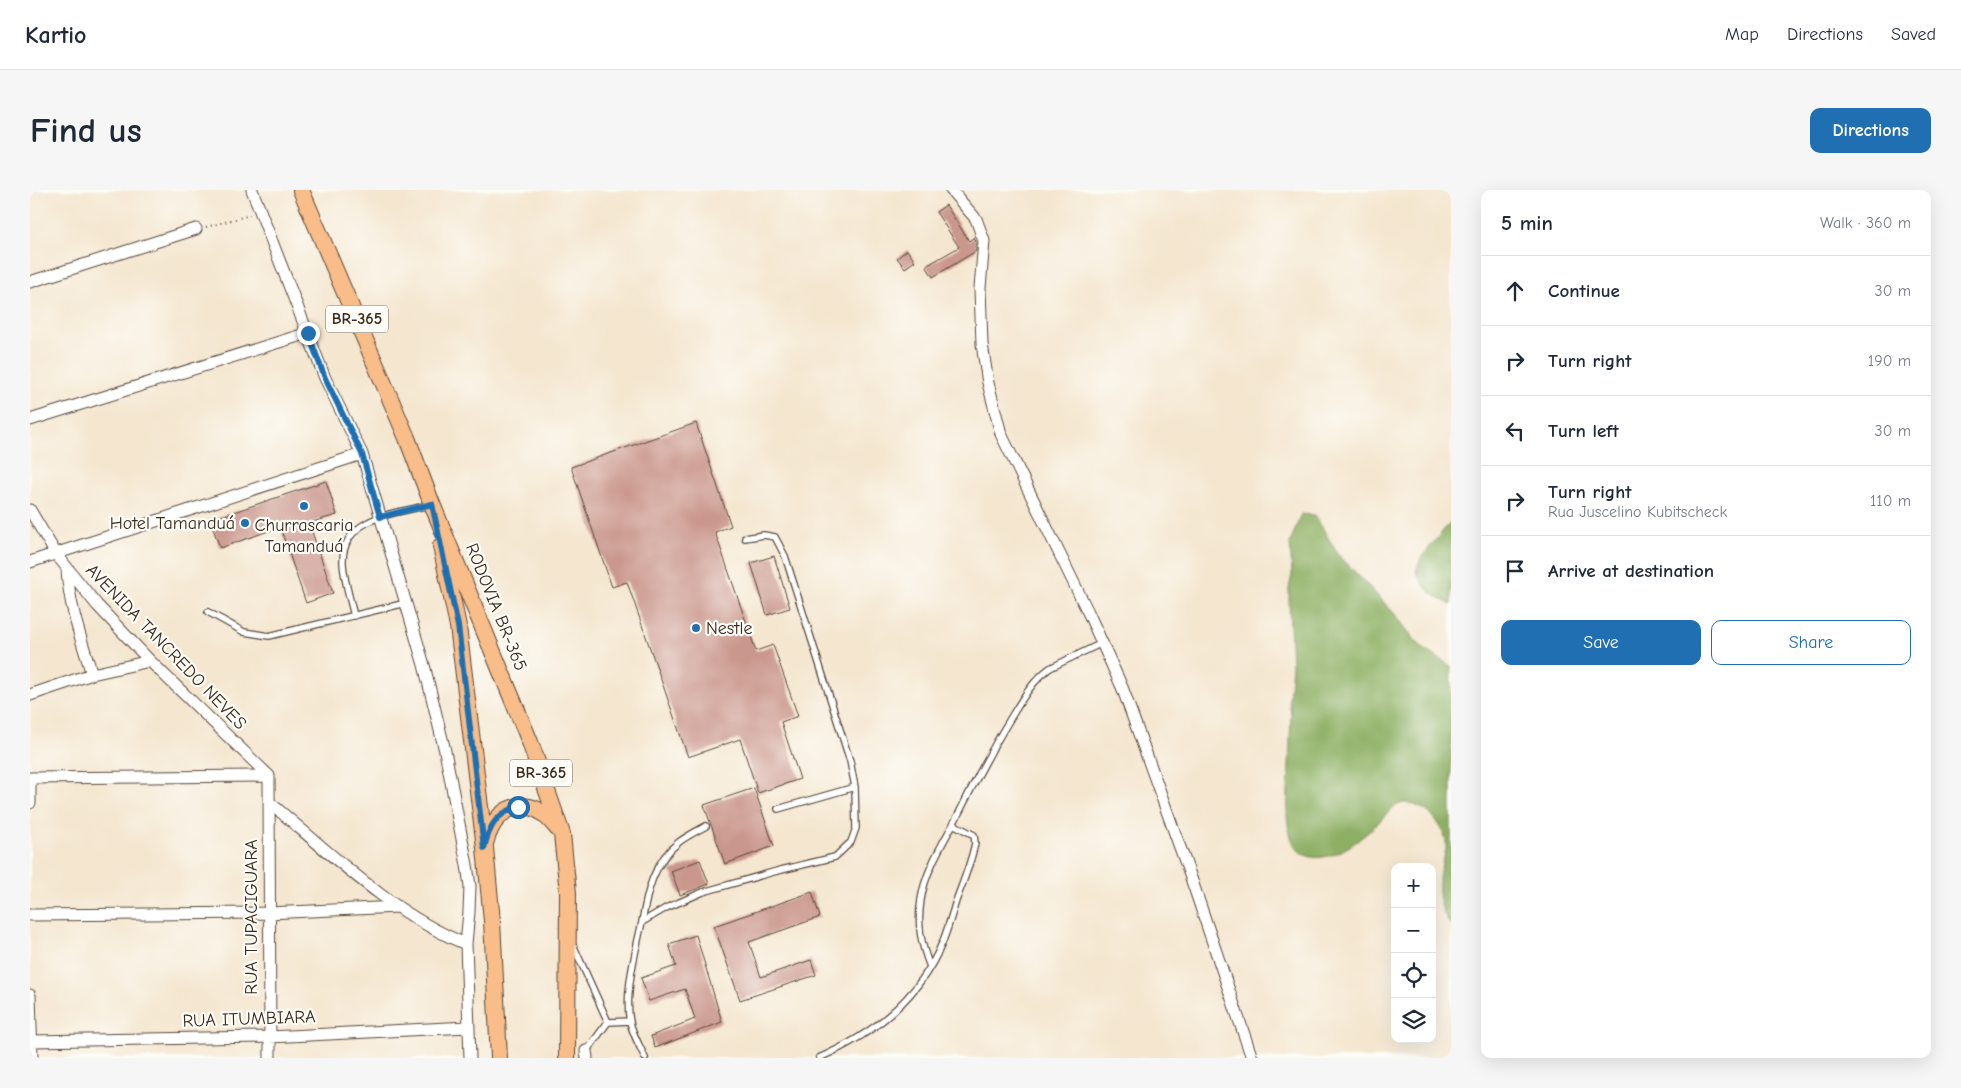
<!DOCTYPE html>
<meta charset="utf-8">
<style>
body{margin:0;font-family:"Comic Neue",sans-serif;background:#f6f6f7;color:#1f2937}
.controls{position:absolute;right:15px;bottom:15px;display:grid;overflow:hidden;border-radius:10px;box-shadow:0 5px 20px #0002}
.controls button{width:45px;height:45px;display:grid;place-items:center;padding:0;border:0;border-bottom:1px solid #e0e1e3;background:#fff;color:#1f2937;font:25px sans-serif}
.stop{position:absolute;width:15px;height:15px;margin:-11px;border:4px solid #1f6fb2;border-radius:50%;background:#fff}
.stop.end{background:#1f6fb2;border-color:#fff;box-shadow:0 1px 5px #0008}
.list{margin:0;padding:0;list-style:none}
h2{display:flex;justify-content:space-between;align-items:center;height:65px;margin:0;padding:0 20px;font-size:21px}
h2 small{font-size:16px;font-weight:400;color:#747a83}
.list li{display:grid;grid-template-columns:32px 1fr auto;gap:15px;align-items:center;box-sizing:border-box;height:70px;padding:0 20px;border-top:1px solid #e0e1e3}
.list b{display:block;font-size:19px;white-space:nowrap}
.list p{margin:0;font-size:16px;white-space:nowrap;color:#747a83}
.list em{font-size:16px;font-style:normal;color:#747a83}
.actions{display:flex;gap:10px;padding:15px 20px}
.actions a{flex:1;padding:11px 0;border:1px solid #1f6fb2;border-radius:10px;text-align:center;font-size:18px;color:#1f6fb2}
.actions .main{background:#1f6fb2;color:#fff}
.icon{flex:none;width:28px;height:28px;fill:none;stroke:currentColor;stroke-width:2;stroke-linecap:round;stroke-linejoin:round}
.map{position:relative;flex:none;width:1421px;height:868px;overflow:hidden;border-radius:10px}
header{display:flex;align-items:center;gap:30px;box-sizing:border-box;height:70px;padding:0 25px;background:#fff;border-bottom:1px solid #e0e1e3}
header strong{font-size:24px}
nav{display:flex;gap:28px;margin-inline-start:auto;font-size:18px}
.intro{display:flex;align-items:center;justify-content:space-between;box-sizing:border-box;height:120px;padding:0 30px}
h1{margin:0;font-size:35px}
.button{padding:12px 22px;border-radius:10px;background:#1f6fb2;color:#fff;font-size:18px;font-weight:700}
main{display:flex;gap:30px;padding:0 30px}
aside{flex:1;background:#fff;border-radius:10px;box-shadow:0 5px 20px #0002}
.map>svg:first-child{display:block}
.forest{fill:#8eb065;stroke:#646d42}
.building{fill:#ca978d}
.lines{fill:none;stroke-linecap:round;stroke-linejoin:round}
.lane-casing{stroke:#574639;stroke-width:8}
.street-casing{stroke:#574639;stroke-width:13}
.primary-casing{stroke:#574639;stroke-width:18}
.path{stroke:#574639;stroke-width:2;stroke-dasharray:1 4;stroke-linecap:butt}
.lane{stroke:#fff;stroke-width:5.5}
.street{stroke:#fff;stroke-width:11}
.primary{stroke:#f8bd88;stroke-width:16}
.route{stroke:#1f6fb2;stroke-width:6}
.poi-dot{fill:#1f6fb2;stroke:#fdfcf7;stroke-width:2}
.labels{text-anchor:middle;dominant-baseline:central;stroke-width:4.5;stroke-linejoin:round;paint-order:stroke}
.shield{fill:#fdfcf7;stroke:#75695f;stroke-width:1}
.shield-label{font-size:16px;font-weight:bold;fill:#3b2a1e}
.poi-label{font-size:18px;fill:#3b2a1e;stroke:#fdfcf7;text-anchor:end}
.street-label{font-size:18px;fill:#3b2a1e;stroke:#fdfcf7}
</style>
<header>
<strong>Kartio</strong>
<nav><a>Map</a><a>Directions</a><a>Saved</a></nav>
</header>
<div class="intro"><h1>Find us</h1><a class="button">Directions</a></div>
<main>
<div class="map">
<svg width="1421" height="868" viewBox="0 0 1421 868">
<rect width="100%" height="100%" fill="#fdfcf7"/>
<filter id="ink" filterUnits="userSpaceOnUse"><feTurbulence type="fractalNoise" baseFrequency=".02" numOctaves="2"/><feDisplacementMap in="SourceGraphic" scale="10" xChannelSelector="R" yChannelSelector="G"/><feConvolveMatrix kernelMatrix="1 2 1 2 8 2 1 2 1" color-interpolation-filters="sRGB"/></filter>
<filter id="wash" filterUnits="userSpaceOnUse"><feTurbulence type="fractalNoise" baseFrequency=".0096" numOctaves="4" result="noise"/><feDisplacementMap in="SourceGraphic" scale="20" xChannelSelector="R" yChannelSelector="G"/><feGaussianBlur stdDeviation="1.12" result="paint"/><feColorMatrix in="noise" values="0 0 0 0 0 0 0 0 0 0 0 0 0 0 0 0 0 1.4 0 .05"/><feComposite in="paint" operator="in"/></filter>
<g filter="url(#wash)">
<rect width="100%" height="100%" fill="#f4e6cf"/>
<path class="forest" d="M1271 324 1285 325 1307 363 1364 423 1384 449 1394 459 1421 476V736C1409 720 1407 700 1410 681 1412 672 1417 662 1416 652 1415 642 1406 628 1399 623 1393 618 1382 613 1374 613 1364 614 1357 624 1350 631 1334 647 1306 671 1282 667 1262 664 1259 643 1257 626L1261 524 1259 511 1262 475 1259 413V398L1262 385 1260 353Z
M1421 331V415C1401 404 1396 402 1386 381L1391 368Z"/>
<g id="blocks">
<path class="building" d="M916 15 939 51 944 47 946 52V61L903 87 896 76 929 57 906 22Z
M877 60 885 71 875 78 867 68Z
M666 233 701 336 685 342 726 461 743 455 768 526 751 532 770 589 728 603 710 549 658 567 597 392 582 397 541 277Z
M296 291 307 325 279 333 303 403 276 413 250 337 190 358 180 330Z
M744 366 760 418 737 425 721 373Z
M724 598 744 656 695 674 674 615Z
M670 670 679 694 650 705 641 681Z
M782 702 790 727 719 752 731 787 781 770 786 785 710 810 684 736Z
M666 745 692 832 625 858 621 846 665 829 655 799 619 811 611 788 646 776 639 754Z"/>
</g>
</g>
<g filter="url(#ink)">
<use href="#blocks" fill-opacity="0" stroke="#574639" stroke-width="1"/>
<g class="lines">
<g class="lane-casing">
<path id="lane" d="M178 422 214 442 239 446 376 413
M324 426C320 409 314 390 313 373 311 327 366 323 400 315
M748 619 825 597
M612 732C617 703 623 672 649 652 657 646 667 641 676 636
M544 757 578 832
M900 777C891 754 887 735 891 710 895 680 915 650 929 623 945 591 961 560 980 529 991 511 1002 491 1020 478L1072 453
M555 863 578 832 600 831
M615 868C610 856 603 845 600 832 594 804 606 760 612 732L636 718 673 702 747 681 805 667 821 652 826 638 825 597 820 571 755 366 745 347 734 345 715 348
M789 868C844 844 890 808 913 751 918 738 922 724 926 711 933 692 941 673 945 653L944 645 923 634"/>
</g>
<g class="street-casing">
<path id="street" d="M222 0 295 188 332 264 394 475 415 561 437 675 440 696 439 722 436 754 440 868
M921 0 946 29 954 51 950 98 952 154 958 193 971 244 1058 422 1092 497 1160 685 1222 868
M0 92 166 39
M0 230 278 143
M0 320 26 364 67 415 120 471 239 586
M0 372 332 264
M37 379C39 416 51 449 62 484
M0 505 62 484 120 471
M239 586 240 868
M0 588 239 586
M239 612C299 662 363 725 436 754
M0 613V588
M0 725 238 723 368 717
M0 805 2 868
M0 851 239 847 438 837
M556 861 557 868"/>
</g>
<g class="primary-casing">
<path id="primary" d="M271 0 377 248 402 314 500 552 532 644 538 703 537 868
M411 356 428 436 455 658 462 731 469 868
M455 654C460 633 475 612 500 617 511 619 520 630 528 639"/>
</g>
<path class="path" d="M176 37 220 25"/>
<use href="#lane" class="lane"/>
<use href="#street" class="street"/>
<use href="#primary" class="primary"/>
</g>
</g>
<g class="lines" filter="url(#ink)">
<path class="route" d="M278 143 295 188 332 264 350 327 402 314 428 436 454 658C459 637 466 623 488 617"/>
</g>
<g class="poi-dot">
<circle cx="274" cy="316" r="5"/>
<circle cx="215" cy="333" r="5"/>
<circle cx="666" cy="438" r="5"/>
</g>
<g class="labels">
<g class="shield">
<rect x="296" y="115.5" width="62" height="27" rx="4"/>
<rect x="480" y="569.5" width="62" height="27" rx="4"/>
</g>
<g class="shield-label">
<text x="327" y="129">BR-365</text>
<text x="511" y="583">BR-365</text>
</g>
<g class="poi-label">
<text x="205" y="333">Hotel Tamanduá</text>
<text x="274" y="335" text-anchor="middle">Churrascaria<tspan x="274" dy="21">Tamanduá</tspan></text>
<text x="676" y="438" text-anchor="start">Nestle</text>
</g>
<g class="street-label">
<text transform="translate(466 417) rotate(68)">RODOVIA BR-365</text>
<text transform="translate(136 457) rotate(46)">AVENIDA TANCREDO NEVES</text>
<text transform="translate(221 727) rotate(-90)">RUA TUPACIGUARA</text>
<text transform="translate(219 829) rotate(-2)">RUA ITUMBIARA</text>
</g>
</g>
</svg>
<div class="controls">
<button>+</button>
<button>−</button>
<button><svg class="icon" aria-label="locate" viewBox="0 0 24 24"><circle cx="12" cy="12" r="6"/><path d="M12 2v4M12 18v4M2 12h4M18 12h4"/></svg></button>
<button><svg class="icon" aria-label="layers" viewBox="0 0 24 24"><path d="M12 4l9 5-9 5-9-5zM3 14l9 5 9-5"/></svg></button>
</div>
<div class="stop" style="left:488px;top:617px"></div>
<div class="stop end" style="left:278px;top:143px"></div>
</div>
<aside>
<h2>5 min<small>Walk · 360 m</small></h2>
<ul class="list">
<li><svg class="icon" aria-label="ahead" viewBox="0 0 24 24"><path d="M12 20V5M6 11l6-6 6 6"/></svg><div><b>Continue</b></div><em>30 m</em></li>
<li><svg class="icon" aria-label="right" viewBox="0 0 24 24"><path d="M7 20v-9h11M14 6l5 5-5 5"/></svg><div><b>Turn right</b></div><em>190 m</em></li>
<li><svg class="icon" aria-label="left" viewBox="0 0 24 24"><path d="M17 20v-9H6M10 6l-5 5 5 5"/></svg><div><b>Turn left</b></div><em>30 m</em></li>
<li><svg class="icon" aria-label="right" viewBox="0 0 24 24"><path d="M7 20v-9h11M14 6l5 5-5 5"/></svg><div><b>Turn right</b><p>Rua Juscelino Kubitscheck</p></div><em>110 m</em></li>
<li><svg class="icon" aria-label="arrive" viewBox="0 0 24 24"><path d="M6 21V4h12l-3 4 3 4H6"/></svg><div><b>Arrive at destination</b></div></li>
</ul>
<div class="actions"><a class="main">Save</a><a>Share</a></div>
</aside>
</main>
